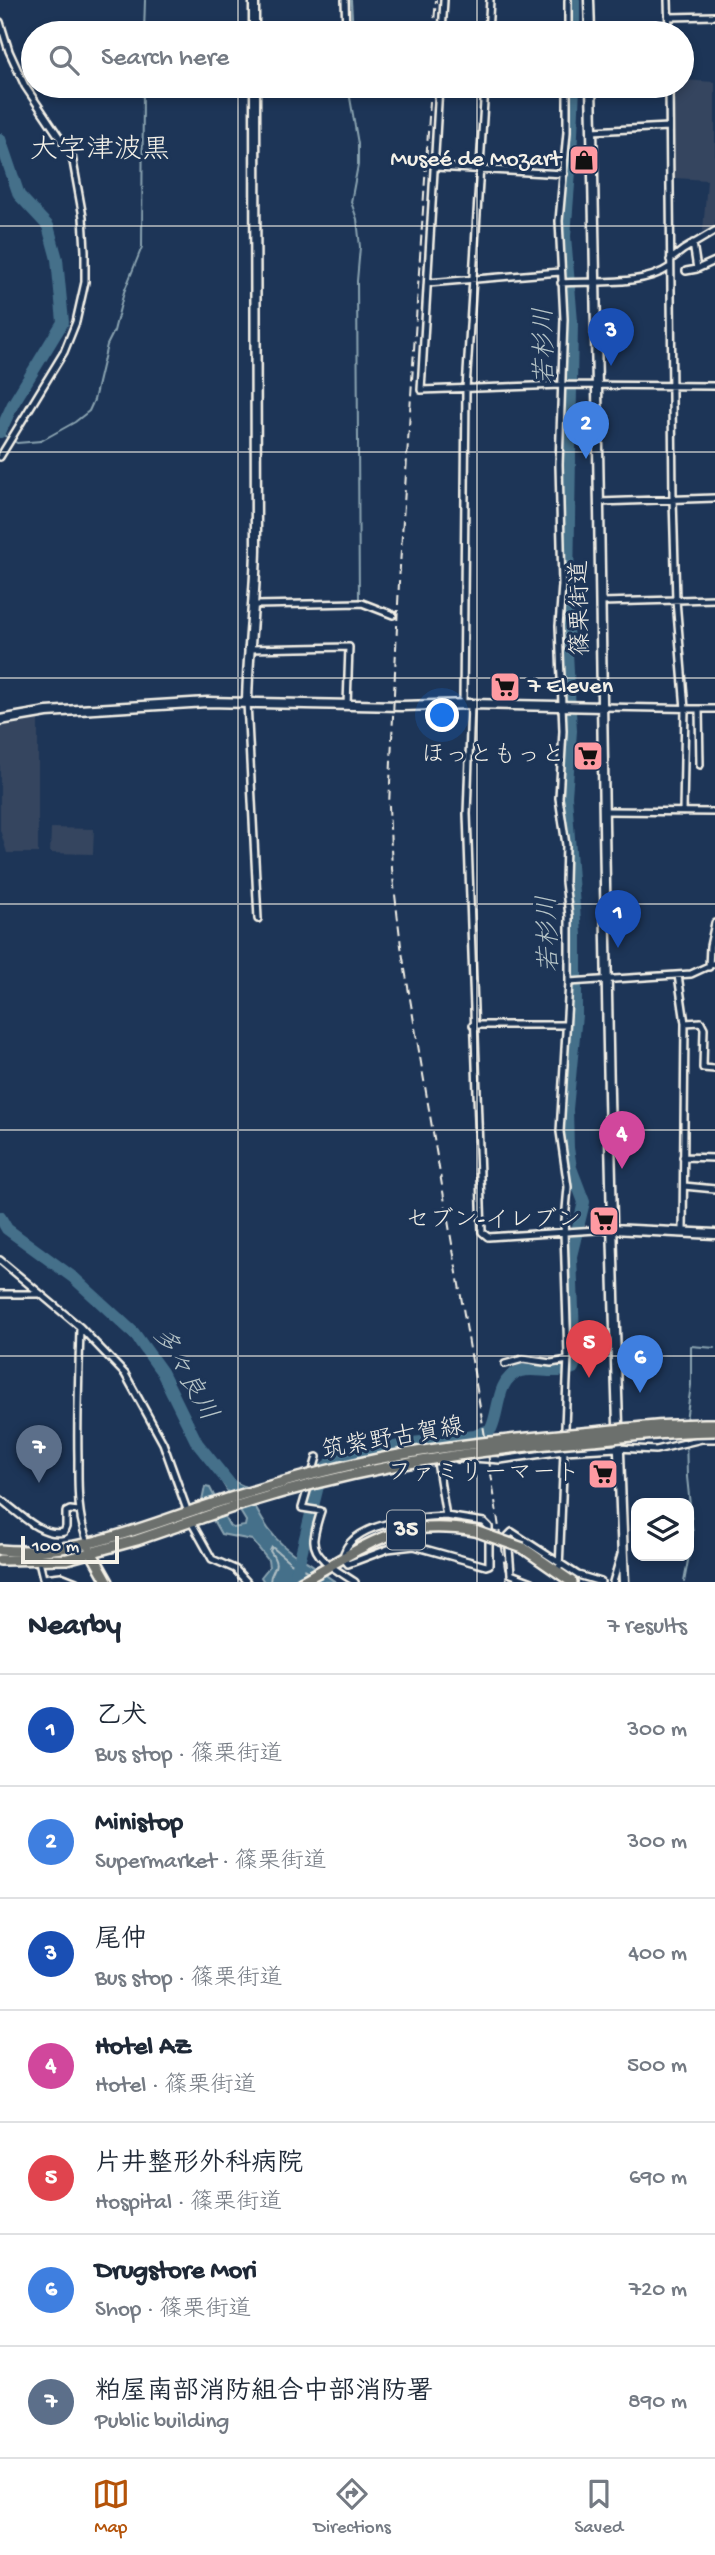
<!DOCTYPE html>
<meta charset="utf-8">
<style>
body{margin:0;font-family:"Gochi Hand","Klee One",sans-serif;background:#f2f2f3;color:#1f2937}
.controls{position:absolute;right:21px;bottom:21px;display:grid;overflow:hidden;border-radius:14px;box-shadow:0 4px 10px #0003}
.controls button{width:63px;height:63px;display:grid;place-items:center;padding:0;border:0;border-bottom:2px solid #e0e1e3;background:#fff;color:#1f2937;font:35px sans-serif}
.scale{position:absolute;left:21px;bottom:18px;width:98px;box-sizing:border-box;padding-left:7px;border:4px solid #f4f1e8;border-top:0;font-size:19px;line-height:24px;white-space:nowrap;color:#f4f1e8;-webkit-text-stroke:5px #1d3557;paint-order:stroke}
.you{position:absolute;left:443px;top:716px;width:24px;height:24px;margin:-18px;border:5px solid #fff;border-radius:50%;background:#1a73e8;box-shadow:0 0 0 10px #1a73e833}
.badge{display:grid;place-items:center;width:46px;height:46px;border-radius:50%;background:#b45309;color:#fff;font-size:23px;font-weight:700}
.pin{position:absolute;translate:-50% -58px;filter:drop-shadow(0 2px 4px #0008)}
.pin::after{content:'';position:absolute;top:37px;width:24px;height:21px;background:inherit;clip-path:polygon(0 0,100% 0,50% 100%)}
.list{margin:0;padding:0;list-style:none}
h2{display:flex;justify-content:space-between;align-items:center;height:91px;margin:0;padding:0 28px;font-size:30px}
h2 small{font-size:23px;font-weight:400;color:#747a83}
.list li{display:grid;grid-template-columns:46px 1fr auto;gap:21px;align-items:center;box-sizing:border-box;height:112px;padding:0 28px;border-top:2px solid #e0e1e3}
.list b{display:block;font-size:26px;white-space:nowrap}
.list p{margin:0;font-size:23px;white-space:nowrap;color:#747a83}
.list em{font-size:23px;font-style:normal;color:#747a83}
.icon{flex:none;width:38px;height:38px;fill:none;stroke:currentColor;stroke-width:2;stroke-linecap:round;stroke-linejoin:round}
.map{position:relative;flex:none;width:715px;height:1582px;overflow:hidden}
.search{position:absolute;background:#fff;box-shadow:0 4px 10px #0003;left:21px;right:21px;top:21px;height:77px;display:flex;align-items:center;gap:18px;box-sizing:border-box;padding:0 24px;border-radius:38px;color:#747a83;font-size:26px}
.sheet{height:875px;background:#fff}
nav{display:flex;justify-content:space-around;align-items:center;box-sizing:border-box;height:98px;border-top:2px solid #e0e1e3;background:#fff;font-size:19px;color:#747a83}
nav a{display:grid;justify-items:center;gap:4px}
nav .on{color:#b45309}
.map>svg:first-child{display:block}
.built{fill:#34455f}
.water{fill:#446f8a;stroke:#8aa3b0;stroke-width:2}
.lines{fill:none;stroke-linecap:round;stroke-linejoin:round}
.shore{stroke:#aebdc2;stroke-width:2}
.stream{stroke:#8aa3b0;stroke-width:2}
.river{stroke:#446f8a;stroke-width:12}
.street-casing{stroke:#f4f1e8;stroke-width:10}
.secondary-casing{stroke:#f4f1e8;stroke-width:13}
.primary-casing{stroke:#f4f1e8;stroke-width:14}
.street{stroke:#1d3557;stroke-width:5}
.secondary{stroke:#1d3557;stroke-width:8}
.primary{stroke:#6c706d;stroke-width:9}
.rail{stroke:#f4f1e8;stroke-width:2;stroke-dasharray:10 5;stroke-linecap:butt}
.primary-bridge-casing{stroke:#f4f1e8;stroke-width:14;stroke-linecap:butt}
.primary-bridge{stroke:#6c706d;stroke-width:9}
.grid{fill:none;stroke:#f4f1e8;stroke-width:2;stroke-opacity:0.55}
.labels{text-anchor:middle;dominant-baseline:central;stroke-width:6;stroke-linejoin:round;paint-order:stroke}
.shield{fill:#1d3557;stroke:#b4b9bc;stroke-width:2}
.shield-label{font-size:23px;font-weight:bold;fill:#f4f1e8}
.poi-label{font-size:24px;fill:#f4f1e8;stroke:#1d3557;text-anchor:end}
.street-label{font-size:24px;fill:#f4f1e8;stroke:#1d3557}
.water-label{font-size:26px;font-style:italic;fill:#b6c4c7;stroke:#1d3557}
.quarter-label{font-size:28px;fill:#f4f1e8;stroke:#1d3557}
</style>
<div class="map">
<svg width="715" height="1582" viewBox="0 0 715 1582">
<rect width="100%" height="100%" fill="#1d3557"/>
<filter id="ink" filterUnits="userSpaceOnUse"><feTurbulence type="fractalNoise" baseFrequency=".0143" numOctaves="2"/><feDisplacementMap in="SourceGraphic" scale="14" xChannelSelector="R" yChannelSelector="G"/><feConvolveMatrix kernelMatrix="1 2 1 2 8 2 1 2 1" color-interpolation-filters="sRGB"/></filter>
<g filter="url(#ink)">
<path class="built" d="M682 80 715 82V226L703 231 707 180 675 178 673 86H682Z
M38 720V853H7L0 830V727Z
M51 828 94 829 93 854 50 853Z"/>
<path class="water" d="M221 1476 246 1487C258 1516 274 1545 304 1560 315 1565 325 1576 336 1582H264L261 1577 269 1567 268 1560 252 1540 221 1534 202 1501 205 1487 210 1488 229 1525 233 1528 245 1526 246 1521 219 1477Z"/>
<g class="lines">
<path class="shore" d="M270 1582C270 1567 283 1570 270 1551L272 1547 291 1563 307 1571"/>
<path class="stream" d="M351 0 353 33
M144 33 145 0
M348 86 358 144V165L351 202 357 219 360 247 357 281 359 600
M0 433 17 443 41 441 75 422 89 411 94 400 107 345 114 331 124 292 142 247 143 86
M686 1421 691 1385V1346L715 1348
M684 1582 693 1534 687 1477 686 1434"/>
<path class="river" d="M574 0V33
M0 139 19 195 48 226 57 259 63 322 13 404 0 432
M0 1217 7 1229 74 1278 134 1333 162 1372 197 1443 234 1489
M296 1574 322 1470 335 1460 412 1443 475 1436 491 1429C497 1416 497 1401 503 1387 514 1362 537 1372 557 1371 562 1371 568 1369 573 1368L575 1363 571 1256 584 1202 571 1168 568 1148 567 1109 576 1015V935L566 796 571 731 567 652 572 322 565 236 571 158 574 86"/>
<g class="street-casing">
<path id="street" d="M345 0 346 33
M668 0 669 33
M669 17 715 16
M0 22 9 51 25 86 72 156 83 217 85 251V282L76 322 64 352 0 457
M442 33 444 0
M488 33 490 0
M568 33V0
M439 86 421 390 561 385 715 386
M669 86 673 499 676 600 685 709 683 812
M622 92 669 88
M592 131 668 127
M435 167 564 174
M693 243 697 269 715 261
M670 260 683 250 715 231
M686 271 697 269
M428 283 560 272
M561 283C594 281 643 286 670 267
M599 502 715 498
M601 602 715 599
M254 605 362 603 393 615
M248 649 349 647 347 705
M247 702 258 919
M463 704 466 389 485 86
M471 704 467 814 482 1232 488 1237 612 1229
M603 707 715 709
M699 709 700 765
M604 811 715 812
M709 967 710 946 715 923
M678 975 685 1023 683 1232
M569 982 691 974 715 963
M685 1023 701 1022 704 1028 703 1068 715 1069
M473 1025H566
M683 1157 715 1158
M684 1186 715 1189
M0 1260 80 1327 125 1374 163 1443 186 1507
M0 1294H39
M80 1327C79 1371 77 1414 78 1458 78 1487 77 1515 88 1543
M505 1364 523 1359 551 1363 568 1360
M458 1459 472 1458 500 1460 564 1451 617 1448 656 1450 702 1439H715
M441 1462H437L446 1516
M312 1474 317 1457
M309 1484 302 1508 321 1511C318 1520 315 1530 314 1539 312 1559 342 1573 355 1582
M0 1499C17 1511 41 1538 64 1532L66 1527V1512L70 1510 79 1511
M446 1516 484 1522 489 1527V1565L486 1566 414 1546 388 1549 348 1564 343 1558C347 1523 417 1517 446 1516Z
M193 1525 212 1559 235 1569 247 1582
M39 1561 43 1578 61 1576 76 1582
M559 1569 568 1356 564 1232 568 1187 560 1132 569 982V916L565 882 566 845 559 798 563 731 559 626 562 585 559 464 564 319 559 221 567 132V86
M532 1582 511 1574 508 1536 512 1532 578 1575 601 1582
M613 1582 621 1555"/>
</g>
<g class="secondary-casing">
<path id="secondary" d="M589 0 590 33
M254 33V0
M591 86C603 584 603 1084 624 1582
M247 702C248 651 255 600 256 549L255 86
M0 720 47 712 207 702 401 706 471 704 603 707
M612 1229 715 1234"/>
</g>
<g class="primary-casing">
<path id="primary" d="M523 1548 572 1582
M0 1550C70 1556 132 1532 197 1509
M90 1550 108 1582
M0 1560 67 1559 137 1540 201 1518
M301 1582C368 1545 394 1518 475 1531"/>
</g>
<use href="#street" class="street"/>
<use href="#secondary" class="secondary"/>
<use href="#primary" class="primary"/>
<path class="rail" d="M433 33 436 0
M431 86 399 582 389 806 392 869 401 946 489 1460 507 1582"/>
<g class="primary-bridge-casing">
<path id="primary-bridge" d="M197 1509C247 1492 298 1477 350 1465 426 1447 505 1440 582 1433 626 1429 671 1423 715 1424
M201 1518C331 1472 455 1451 592 1440 633 1436 674 1431 715 1431
M475 1531 523 1548"/>
</g>
<use href="#primary-bridge" class="primary-bridge"/>
</g>
</g>
<path class="grid" d="M238 0V33M477 0V33M238 86V1582M477 86V1582M0 226H715M0 452H715M0 678H715M0 904H715M0 1130H715M0 1356H715"/>
<defs>
<g id="shop-square" transform="scale(1.575)"><rect x="-9" y="-9" width="18" height="18" rx="4" fill="#ff9aa2" stroke="#1d3557"/><path d="M-5-2.5h2.3a2.7 3.5 0 0 1 5.4 0H5L5.5 6h-11ZM-1.5-2.5h3a1.5 2.3 0 0 0-3 0Z" fill="#111"/></g>
<g id="supermarket-square" transform="scale(1.575)"><rect x="-9" y="-9" width="18" height="18" rx="4" fill="#ff9aa2" stroke="#1d3557"/><path d="M-6-5.5h2.5l.6 2H6L4.5 2H-2.5L-4.4-4H-6ZM-1.5 3.2a1.3 1.3 0 1 0 .1 0ZM3 3.2a1.3 1.3 0 1 0 .1 0Z" fill="#111"/></g>
</defs>
<g fill-rule="evenodd">
<use href="#shop-square" x="584" y="160"/>
<use href="#supermarket-square" x="505" y="687"/>
<use href="#supermarket-square" x="588" y="756"/>
<use href="#supermarket-square" x="604" y="1221"/>
<use href="#supermarket-square" x="603" y="1474"/>
</g>
<g class="labels">
<rect class="shield" x="387" y="1510.5" width="38" height="39" rx="5"/>
<g class="shield-label">
<text x="406" y="1530">35</text>
</g>
<g class="poi-label">
<text x="561" y="160">Museé de Mozart</text>
<text x="528" y="687" text-anchor="start">7 Eleven</text>
<text x="565" y="756">ほっともっと</text>
<text x="581" y="1221">セブン-イレブン</text>
<text x="580" y="1474">ファミリーマート</text>
</g>
<g class="street-label">
<text transform="translate(582 608) rotate(-91)">篠栗街道</text>
<text transform="translate(393 1440) rotate(-10)">筑紫野古賀線</text>
</g>
<g class="water-label">
<text transform="translate(547 346) rotate(-91)">若杉川</text>
<text transform="translate(551 934) rotate(-92)">若杉川</text>
<text transform="translate(183 1375) rotate(60)">多々良川</text>
</g>
<g class="quarter-label">
<text x="100" y="151">大字津波黒</text>
</g>
</g>
</svg>
<div class="controls">
<button><svg class="icon" aria-label="layers" viewBox="0 0 24 24"><path d="M12 4l9 5-9 5-9-5zM3 14l9 5 9-5"/></svg></button>
</div>
<div class="scale">100 m</div>
<div class="you"></div>
<div class="pin badge" style="left:618px;top:948px;background:#1a4fb4">1</div>
<div class="pin badge" style="left:586px;top:459px;background:#3f7fe0">2</div>
<div class="pin badge" style="left:611px;top:366px;background:#1a4fb4">3</div>
<div class="pin badge" style="left:622px;top:1169px;background:#d1479c">4</div>
<div class="pin badge" style="left:589px;top:1378px;background:#e0444e">5</div>
<div class="pin badge" style="left:640px;top:1393px;background:#3f7fe0">6</div>
<div class="pin badge" style="left:39px;top:1483px;background:#5c6f8a">7</div>
<div class="search"><svg class="icon" aria-label="search" viewBox="0 0 24 24"><circle cx="10" cy="10" r="6"/><path d="M15 15l6 6"/></svg>Search here</div>
</div>
<section class="sheet">
<h2>Nearby<small>7 results</small></h2>
<ul class="list">
<li><span class="badge" style="background:#1a4fb4">1</span><div><b>乙犬</b><p>Bus stop · 篠栗街道</p></div><em>300 m</em></li>
<li><span class="badge" style="background:#3f7fe0">2</span><div><b>Ministop</b><p>Supermarket · 篠栗街道</p></div><em>300 m</em></li>
<li><span class="badge" style="background:#1a4fb4">3</span><div><b>尾仲</b><p>Bus stop · 篠栗街道</p></div><em>400 m</em></li>
<li><span class="badge" style="background:#d1479c">4</span><div><b>Hotel AZ</b><p>Hotel · 篠栗街道</p></div><em>500 m</em></li>
<li><span class="badge" style="background:#e0444e">5</span><div><b>片井整形外科病院</b><p>Hospital · 篠栗街道</p></div><em>690 m</em></li>
<li><span class="badge" style="background:#3f7fe0">6</span><div><b>Drugstore Mori</b><p>Shop · 篠栗街道</p></div><em>720 m</em></li>
<li><span class="badge" style="background:#5c6f8a">7</span><div><b>粕屋南部消防組合中部消防署</b><p>Public building</p></div><em>890 m</em></li>
</ul>
</section>
<nav>
<a class="on"><svg class="icon" aria-label="map" viewBox="0 0 24 24"><path d="M3 6l6-2 6 2 6-2v14l-6 2-6-2-6 2zM9 4v14M15 6v14"/></svg>Map</a>
<a><svg class="icon" aria-label="directions" viewBox="0 0 24 24"><path d="M12 3l9 9-9 9-9-9zM9 14v-3h6M13 9l2 2-2 2"/></svg>Directions</a>
<a><svg class="icon" aria-label="saved" viewBox="0 0 24 24"><path d="M7 4h10v16l-5-4-5 4z"/></svg>Saved</a>
</nav>
